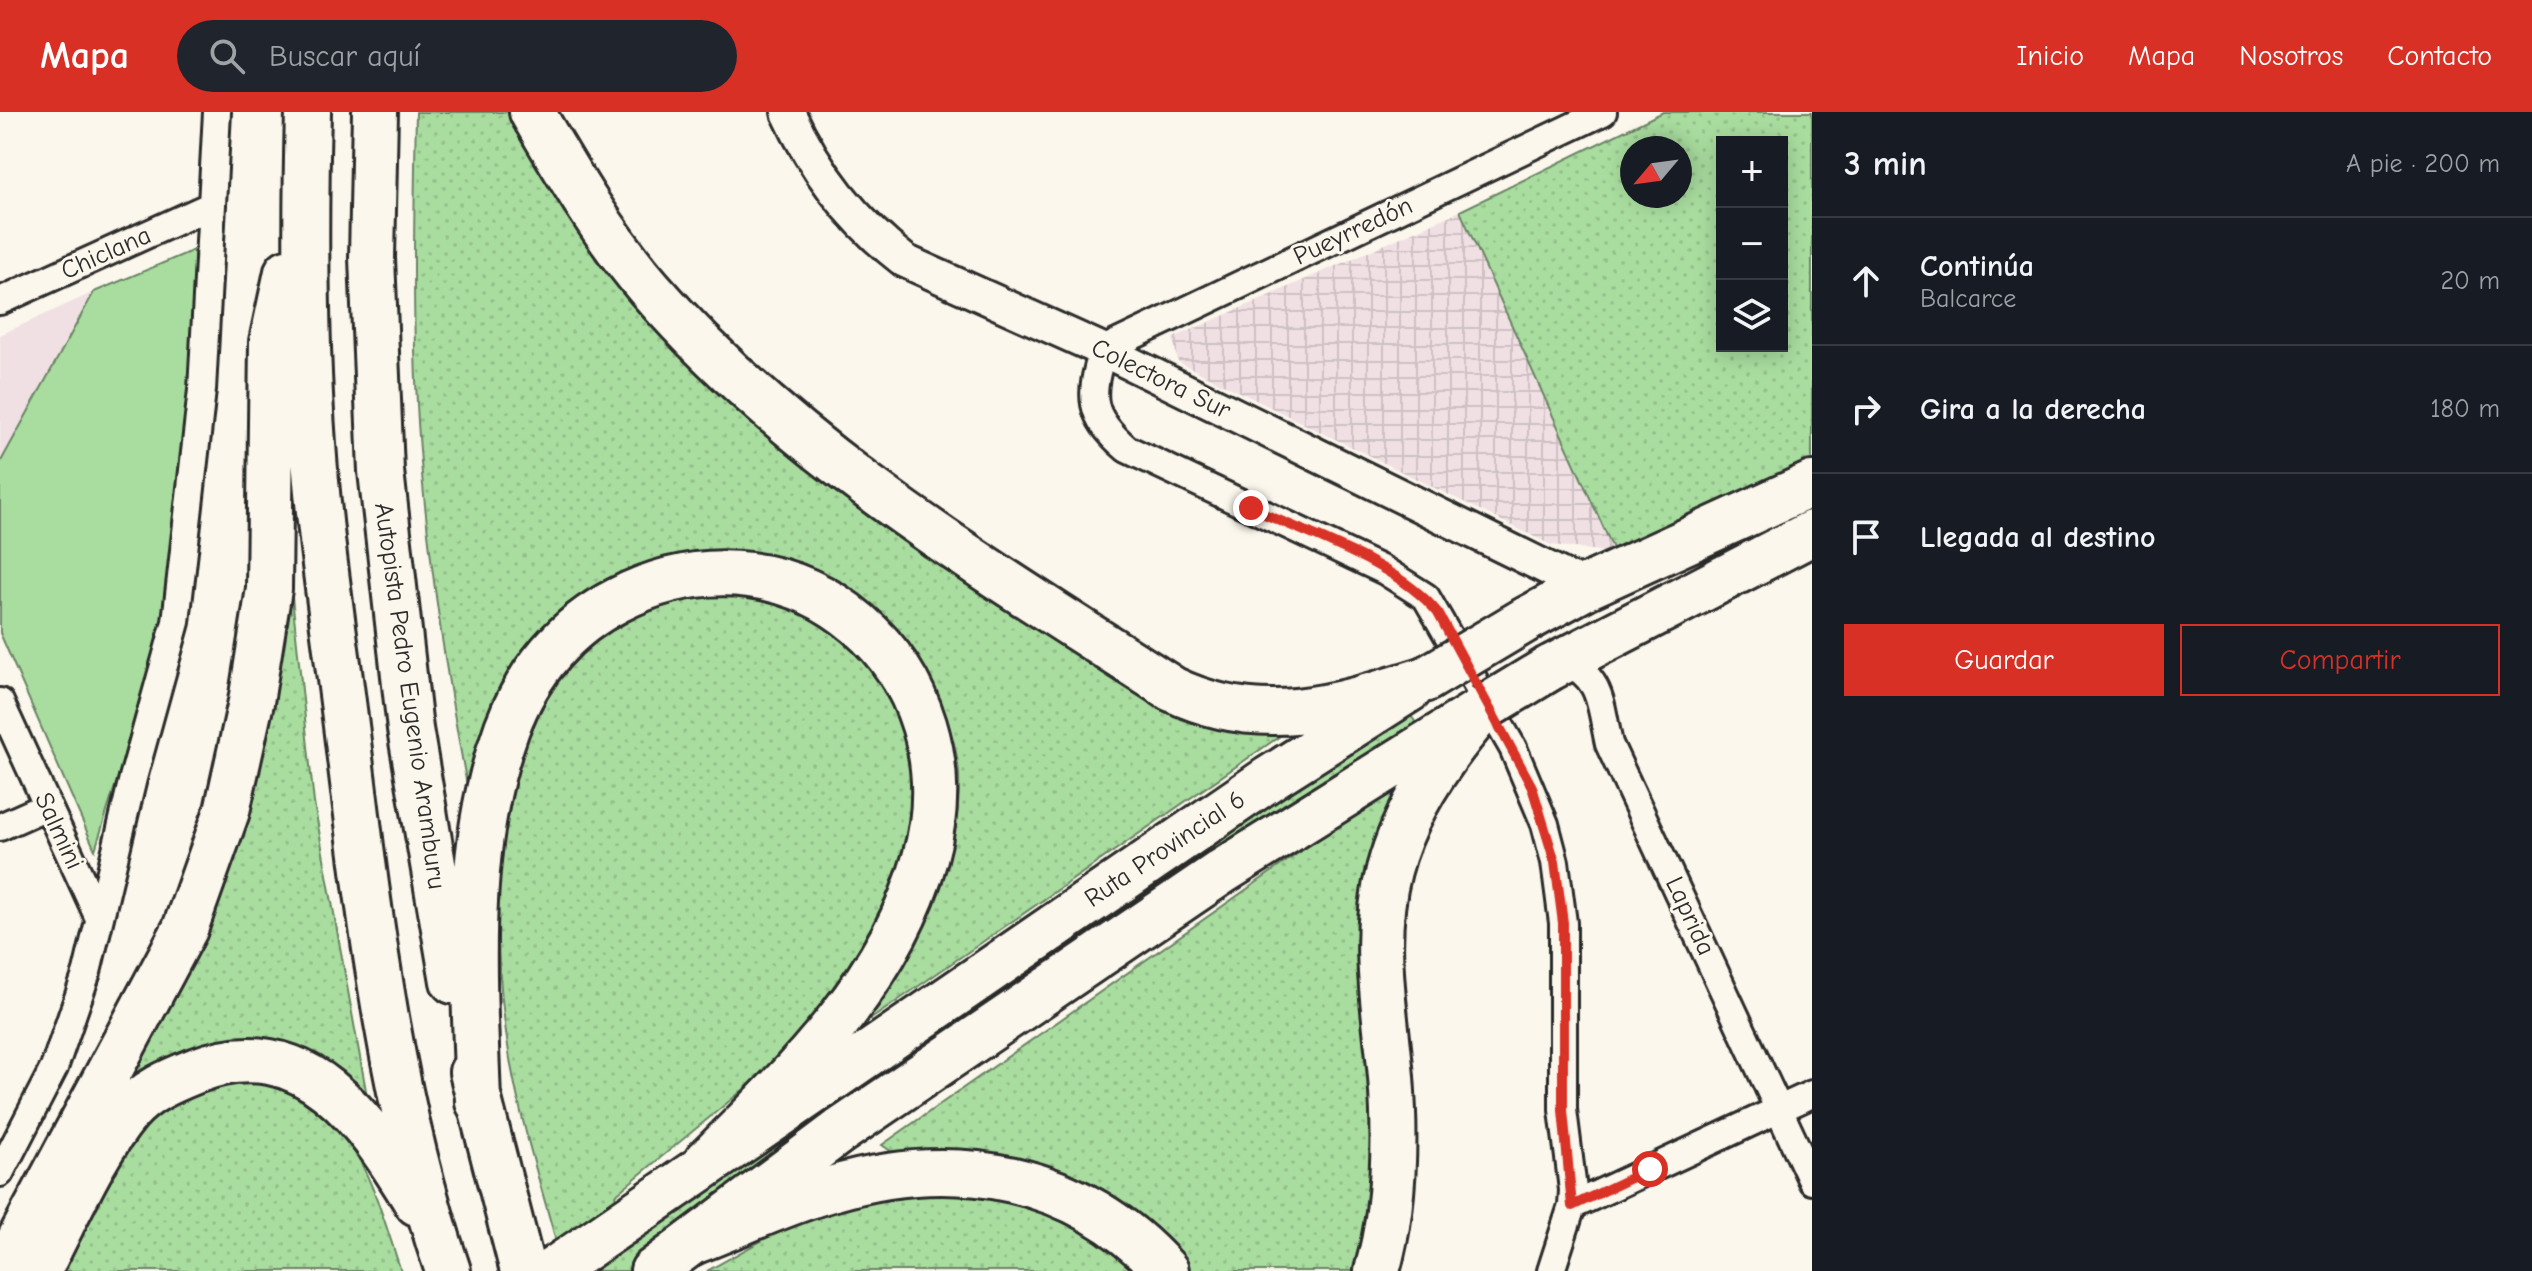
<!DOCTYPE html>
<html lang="es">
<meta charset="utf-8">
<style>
body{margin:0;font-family:"Comic Neue",sans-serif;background:#20242c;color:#f1f3f6}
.controls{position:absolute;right:24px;top:24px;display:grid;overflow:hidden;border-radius:0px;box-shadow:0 4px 20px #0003}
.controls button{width:72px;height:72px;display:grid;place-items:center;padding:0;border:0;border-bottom:2px solid #363941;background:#171b24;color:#f1f3f6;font:40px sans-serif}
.compass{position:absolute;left:1620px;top:24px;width:72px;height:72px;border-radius:50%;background:#171b24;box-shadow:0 4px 20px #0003;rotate:241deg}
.stop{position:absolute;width:24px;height:24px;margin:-18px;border:6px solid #d93025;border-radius:50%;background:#fff}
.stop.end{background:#d93025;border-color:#fff;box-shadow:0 2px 8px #0008}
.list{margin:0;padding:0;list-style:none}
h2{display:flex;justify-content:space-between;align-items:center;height:104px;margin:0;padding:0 32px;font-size:34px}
h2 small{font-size:26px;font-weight:400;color:#9ea1a6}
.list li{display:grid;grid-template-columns:52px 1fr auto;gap:24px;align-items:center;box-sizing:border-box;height:128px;padding:0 32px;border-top:2px solid #363941}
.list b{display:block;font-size:30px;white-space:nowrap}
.list p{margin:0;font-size:26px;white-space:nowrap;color:#9ea1a6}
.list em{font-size:26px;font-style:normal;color:#9ea1a6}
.actions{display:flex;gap:16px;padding:24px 32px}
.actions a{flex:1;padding:18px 0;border:2px solid #d93025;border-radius:0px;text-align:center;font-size:28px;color:#d93025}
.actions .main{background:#d93025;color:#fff}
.icon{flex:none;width:44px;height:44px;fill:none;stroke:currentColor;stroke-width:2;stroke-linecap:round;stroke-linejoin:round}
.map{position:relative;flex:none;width:1812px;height:1159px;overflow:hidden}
header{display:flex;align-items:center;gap:48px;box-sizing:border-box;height:112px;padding:0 40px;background:#d93025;color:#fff}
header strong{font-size:38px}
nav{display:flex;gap:44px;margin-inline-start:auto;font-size:28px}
.search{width:560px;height:72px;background:#20242c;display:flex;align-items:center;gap:20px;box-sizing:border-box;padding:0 28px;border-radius:44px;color:#9ea1a6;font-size:30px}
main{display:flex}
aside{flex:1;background:#171b24}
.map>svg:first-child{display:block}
.built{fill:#f0e0e3}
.industrial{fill:url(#industrial-grid)}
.grass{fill:url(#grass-dots);stroke:#6a8465;stroke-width:2;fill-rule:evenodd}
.park{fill:#a9dd9f;stroke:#6a8465;stroke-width:2}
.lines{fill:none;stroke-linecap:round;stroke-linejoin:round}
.minor-casing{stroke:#2b2b2b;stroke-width:32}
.tertiary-casing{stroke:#2b2b2b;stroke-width:38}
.trunk-casing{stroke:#2b2b2b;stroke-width:50}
.motorway-casing{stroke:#2b2b2b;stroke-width:50}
.minor{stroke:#fbf7ec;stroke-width:26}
.tertiary{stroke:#fbf7ec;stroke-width:32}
.trunk{stroke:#fbf7ec;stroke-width:44}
.motorway{stroke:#fbf7ec;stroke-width:44}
.trunk-bridge-casing{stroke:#2b2b2b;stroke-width:50;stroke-linecap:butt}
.trunk-bridge{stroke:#fbf7ec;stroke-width:44}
.route{stroke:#d93025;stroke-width:10}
.labels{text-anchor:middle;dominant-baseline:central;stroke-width:6;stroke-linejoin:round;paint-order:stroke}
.street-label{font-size:26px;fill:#2b2b2b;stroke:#fbf7ec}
</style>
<header>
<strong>Mapa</strong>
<div class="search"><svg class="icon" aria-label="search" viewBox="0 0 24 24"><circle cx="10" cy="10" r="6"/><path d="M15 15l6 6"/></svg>Buscar aquí</div>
<nav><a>Inicio</a><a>Mapa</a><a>Nosotros</a><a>Contacto</a></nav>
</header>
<main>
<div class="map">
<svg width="1812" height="1159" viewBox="0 0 1812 1159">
<defs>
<pattern id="industrial-grid" width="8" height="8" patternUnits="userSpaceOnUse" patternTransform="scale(2)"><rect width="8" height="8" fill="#f0e0e3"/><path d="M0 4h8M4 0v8" fill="none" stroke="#cec0c3"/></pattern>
<pattern id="grass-dots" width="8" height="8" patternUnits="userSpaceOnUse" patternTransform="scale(2)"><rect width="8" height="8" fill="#a9dd9f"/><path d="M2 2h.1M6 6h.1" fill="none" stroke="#92be89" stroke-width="1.8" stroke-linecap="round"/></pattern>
</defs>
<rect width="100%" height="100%" fill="#fbf7ec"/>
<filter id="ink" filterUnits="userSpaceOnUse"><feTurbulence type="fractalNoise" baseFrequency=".0125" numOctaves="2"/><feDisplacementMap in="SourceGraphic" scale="16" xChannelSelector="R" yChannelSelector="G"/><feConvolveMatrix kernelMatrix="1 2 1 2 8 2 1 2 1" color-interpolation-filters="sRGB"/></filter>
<g filter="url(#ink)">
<path class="built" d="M94 180 0 351V223Z"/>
<path class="industrial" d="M1460 99 1615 441 1551 433 1178 250 1173 226Z"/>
<path class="grass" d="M416 0H522L730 274 1280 624 861 914C910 837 956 772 959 677 961 645 949 612 937 583 892 474 763 414 650 450 629 457 610 469 591 480L470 689C446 564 426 437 418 310 412 207 414 103 416 0Z
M1663 0H1812V348L1615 441 1460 99ZM1722 30H1782V234H1722ZM1632 36H1680V84H1632Z
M290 466 314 691 367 984 358 987 319 952 102 998Z
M751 480 825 507 903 592 920 712 884 810 788 941 615 1083 628 1129 972 892 1408 600 1417 612C1150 782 892 966 633 1148L636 1159H564C546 1089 522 1018 510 947 489 819 483 626 589 533 614 512 645 488 678 482 701 478 728 480 751 480Z
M1412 669 1380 1006 1361 1159H1185L927 1039 895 1042 882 1033 1324 723Z
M244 967C354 987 370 1066 401 1159H57C88 1103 121 1018 179 986 197 976 223 972 244 967Z
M942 1077 983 1080 1069 1107 1141 1159H707C747 1137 787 1112 831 1099 867 1087 905 1083 942 1077Z"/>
<path class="park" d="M194 138 193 280 167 508 95 738 0 521V351L94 180Z"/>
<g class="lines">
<g class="minor-casing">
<path id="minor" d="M0 189 212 93
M1563 549C1603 565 1600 593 1609 632L1812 1069
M0 590 98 804
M0 715 47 694
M0 1061 54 956 87 860 133 666 176 510 202 278 217 0
M1572 1094 1812 982
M1551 1159 1572 1094 1573 1078 1563 998V811L1555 750 1545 712 1513 636 1426 485 1385 459 1127 337C1088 303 1089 285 1103 238L1603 0"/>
</g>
<g class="tertiary-casing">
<path id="tertiary" d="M788 0C815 59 854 110 905 149L1103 238 1586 475"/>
</g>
<g class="trunk-casing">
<path id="trunk" d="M1527 507 1586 475 1812 372
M1550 556 1812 421
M552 1159 1270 666 1410 577
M653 1159 840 1019 1223 759 1478 600"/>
</g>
<g class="motorway-casing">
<path id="motorway" d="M308 0C305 111 305 221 313 332 320 434 337 536 349 638 370 810 392 995 448 1159
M375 0 372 146 381 359 410 617 453 869
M532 0C567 60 604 124 650 177 794 344 988 458 1172 577 1262 620 1337 595 1426 567
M472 960 523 1159
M478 990C474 864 463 737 507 616 528 560 565 515 618 488 797 396 977 557 925 746 891 869 794 963 707 1049
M695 1129C740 1112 785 1090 831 1077 954 1040 1079 1062 1166 1159
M3 1159 185 817 227 699 251 590 269 477 272 230 287 160
M38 1159C65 1109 92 1043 128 1000 146 979 170 969 195 959 305 916 367 1009 417 1091
M1377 1159C1395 1096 1396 1029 1391 965 1385 897 1371 826 1389 758 1405 697 1443 643 1484 596"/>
</g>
<use href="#minor" class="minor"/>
<use href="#tertiary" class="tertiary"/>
<use href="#trunk" class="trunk"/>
<use href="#motorway" class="motorway"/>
<g class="trunk-bridge-casing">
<path id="trunk-bridge" d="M1426 567 1527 507
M1484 596 1550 556"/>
</g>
<use href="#trunk-bridge" class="trunk-bridge"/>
</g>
</g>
<g class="lines" filter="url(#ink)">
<path class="route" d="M1251 396C1309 423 1398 451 1438 501L1532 675 1555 750 1563 811V998L1572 1094 1650 1057"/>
</g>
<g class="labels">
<g class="street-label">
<text transform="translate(1353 119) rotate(-25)">Pueyrredón</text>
<text transform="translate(106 141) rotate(-24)">Chiclana</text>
<text transform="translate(1161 267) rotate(26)">Colectora Sur</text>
<text transform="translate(410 584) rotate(82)">Autopista Pedro Eugenio Aramburu</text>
<text transform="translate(59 719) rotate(65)">Salmini</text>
<text transform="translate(1165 737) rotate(-34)">Ruta Provincial 6</text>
<text transform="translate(1690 804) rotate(65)">Laprida</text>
</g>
</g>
</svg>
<div class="controls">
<button>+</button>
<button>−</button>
<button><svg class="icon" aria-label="layers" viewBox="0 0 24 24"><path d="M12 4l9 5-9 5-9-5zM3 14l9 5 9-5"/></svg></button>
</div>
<svg class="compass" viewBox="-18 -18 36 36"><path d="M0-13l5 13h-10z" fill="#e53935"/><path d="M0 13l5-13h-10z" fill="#9ea1a6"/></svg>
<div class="stop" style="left:1650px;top:1057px"></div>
<div class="stop end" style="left:1251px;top:396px"></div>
</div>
<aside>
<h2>3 min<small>A pie · 200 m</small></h2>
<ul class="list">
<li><svg class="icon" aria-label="ahead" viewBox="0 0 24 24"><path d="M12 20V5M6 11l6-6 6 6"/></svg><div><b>Continúa</b><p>Balcarce</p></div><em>20 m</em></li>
<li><svg class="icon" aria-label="right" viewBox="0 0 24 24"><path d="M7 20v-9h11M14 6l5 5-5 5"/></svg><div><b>Gira a la derecha</b></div><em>180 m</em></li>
<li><svg class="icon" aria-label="arrive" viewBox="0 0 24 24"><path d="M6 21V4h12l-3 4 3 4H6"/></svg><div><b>Llegada al destino</b></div></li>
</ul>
<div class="actions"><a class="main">Guardar</a><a>Compartir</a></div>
</aside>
</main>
